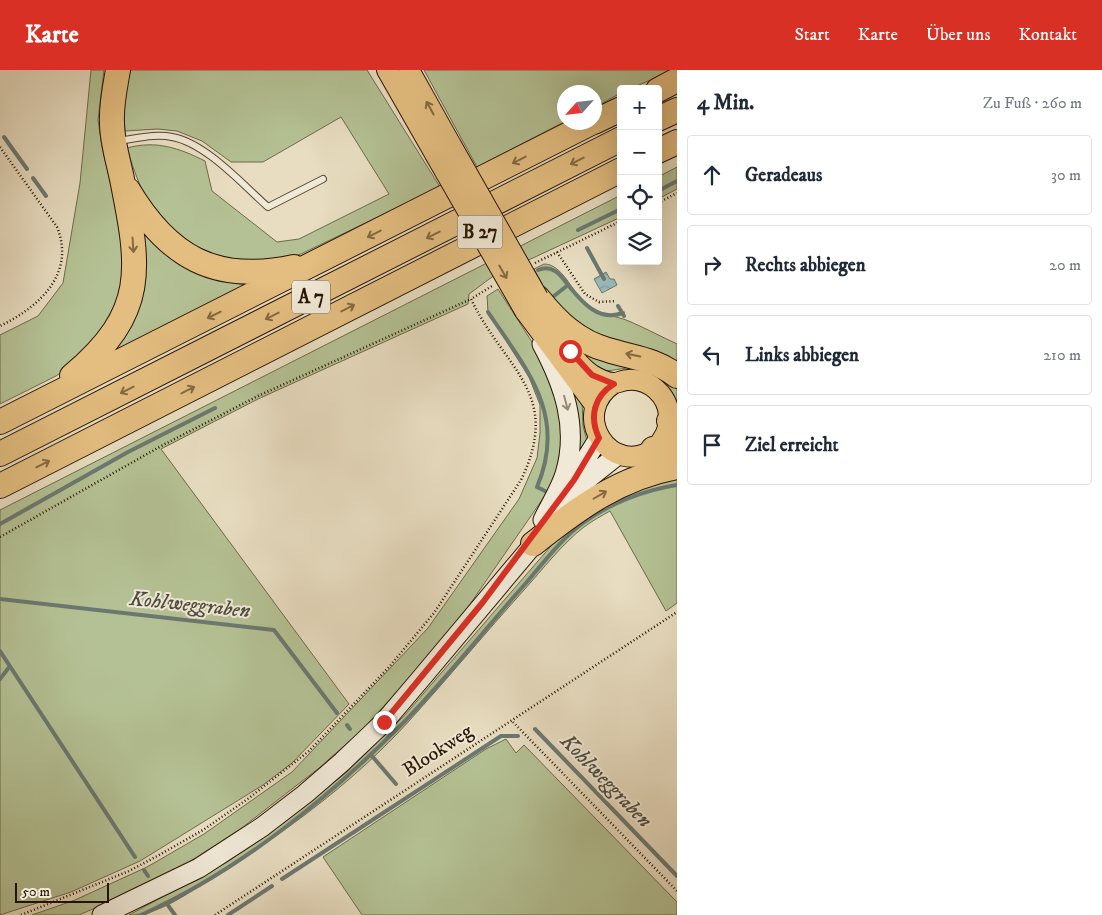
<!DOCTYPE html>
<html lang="de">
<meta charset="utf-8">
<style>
body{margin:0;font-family:"IM FELL DW Pica",serif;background:#f6f6f7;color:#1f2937}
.controls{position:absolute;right:15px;top:15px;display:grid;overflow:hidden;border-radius:5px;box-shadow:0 5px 20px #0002}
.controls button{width:45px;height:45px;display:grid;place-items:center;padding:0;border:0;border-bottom:1px solid #e0e1e3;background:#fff;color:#1f2937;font:25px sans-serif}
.compass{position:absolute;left:557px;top:15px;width:45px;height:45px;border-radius:50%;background:#fff;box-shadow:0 5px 20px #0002;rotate:243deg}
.scale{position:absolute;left:15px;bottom:12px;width:94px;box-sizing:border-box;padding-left:5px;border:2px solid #271400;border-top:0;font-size:14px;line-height:18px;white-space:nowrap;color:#271400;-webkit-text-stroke:4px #f0e9d7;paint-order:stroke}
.stop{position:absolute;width:15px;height:15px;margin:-11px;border:4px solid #d93025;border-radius:50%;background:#fff}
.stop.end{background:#d93025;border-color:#fff;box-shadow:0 1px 5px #0008}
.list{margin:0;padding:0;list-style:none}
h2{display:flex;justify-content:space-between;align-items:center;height:65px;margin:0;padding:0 20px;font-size:21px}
h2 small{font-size:16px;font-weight:400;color:#747a83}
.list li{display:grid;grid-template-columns:32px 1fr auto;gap:15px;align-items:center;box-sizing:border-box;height:80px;margin:0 10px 10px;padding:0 10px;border:1px solid #e0e1e3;border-radius:5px}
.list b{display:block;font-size:19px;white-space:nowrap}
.list em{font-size:16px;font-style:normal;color:#747a83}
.icon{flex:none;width:28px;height:28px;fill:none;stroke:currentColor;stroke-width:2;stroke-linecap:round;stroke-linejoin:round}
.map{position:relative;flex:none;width:677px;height:845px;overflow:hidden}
header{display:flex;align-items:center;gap:30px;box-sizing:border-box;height:70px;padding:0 25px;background:#d93025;color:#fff}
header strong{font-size:24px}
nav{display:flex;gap:28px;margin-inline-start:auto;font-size:18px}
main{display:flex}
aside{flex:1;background:#fff}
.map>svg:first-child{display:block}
.grass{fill:#b4c194;stroke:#6e6a4a}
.water{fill:url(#water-waves);stroke:#6b7870}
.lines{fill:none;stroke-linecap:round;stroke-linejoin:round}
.stream{stroke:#6b7870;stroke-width:4}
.lane-casing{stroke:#574630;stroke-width:8}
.secondary-casing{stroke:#271400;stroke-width:21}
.primary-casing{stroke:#271400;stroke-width:22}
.highway-casing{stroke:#271400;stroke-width:26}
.path{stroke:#271400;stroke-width:2.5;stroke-dasharray:1 2.5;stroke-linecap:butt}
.lane{stroke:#f0e9d7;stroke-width:6}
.secondary{stroke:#f0e9d7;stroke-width:19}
.primary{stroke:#e4be80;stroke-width:20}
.highway{stroke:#e4be80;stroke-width:24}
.primary-bridge-casing{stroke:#271400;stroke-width:22;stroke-linecap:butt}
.primary-bridge{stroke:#e4be80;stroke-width:20}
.oneway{stroke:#866940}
.oneway2{stroke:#968976}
.route{stroke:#d93025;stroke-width:6}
.labels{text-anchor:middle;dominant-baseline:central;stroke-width:4;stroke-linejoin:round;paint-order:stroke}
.shield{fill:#f0e9d7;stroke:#635440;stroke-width:1}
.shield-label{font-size:19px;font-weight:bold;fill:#271400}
.street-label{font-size:20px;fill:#271400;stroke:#f0e9d7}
.water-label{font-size:21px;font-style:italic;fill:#4f4e41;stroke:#f0e9d7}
</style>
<header>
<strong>Karte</strong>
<nav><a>Start</a><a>Karte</a><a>Über uns</a><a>Kontakt</a></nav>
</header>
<main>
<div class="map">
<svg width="677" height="845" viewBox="0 0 677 845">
<defs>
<pattern id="water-waves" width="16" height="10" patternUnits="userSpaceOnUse" patternTransform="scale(1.25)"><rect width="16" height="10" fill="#99baba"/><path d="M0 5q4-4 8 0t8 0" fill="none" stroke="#849f9e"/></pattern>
</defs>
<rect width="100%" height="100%" fill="#e8ddc1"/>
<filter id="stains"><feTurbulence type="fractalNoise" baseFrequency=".004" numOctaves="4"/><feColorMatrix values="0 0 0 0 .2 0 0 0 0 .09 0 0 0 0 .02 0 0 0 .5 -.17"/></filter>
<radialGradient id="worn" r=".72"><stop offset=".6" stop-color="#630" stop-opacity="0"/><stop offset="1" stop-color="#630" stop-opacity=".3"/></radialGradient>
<path class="grass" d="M91 0H104L98 50 102 77 124 171 121 225 112 245 76 292 56 306 0 334V265L38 246 63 213 80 113Z
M130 0H367L440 117 301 184C262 197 225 194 190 175 184 172 177 169 173 165 149 142 136 109 127 78 156 70 179 78 205 91L212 121 277 172 299 169 389 124 341 47 263 92H231L202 71 177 61 158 59 125 61 123 32Z
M424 0H673L630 19H621V23L595 37 594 22H564V52L477 97Z
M677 97V119L658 129V107Z
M621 125V147L492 207 469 224 468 234 258 329 161 379 349 634 292 693 263 715 140 791 71 822 0 845V440Z
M145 158 250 211 251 216 121 282 116 277 140 161Z
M544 194C562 194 572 221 584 233 596 245 616 245 631 252 647 259 662 267 677 274V297L584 261 546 221 534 199Z
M498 219 541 286 559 323 562 379 553 414 450 563 362 660 319 698 243 757 183 796 143 817 79 845H32L75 830 147 797 204 764 292 702 428 558 519 429 537 388 540 363V335L529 307 488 242 487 226Z
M573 271 641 294 677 317V333C669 313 652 298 630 298 618 298 607 304 595 298 587 294 579 279 573 271Z
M574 323 582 330 583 356 587 371 573 399 578 356Z
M677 405V533L666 541 610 441C601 446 592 451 584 457 562 474 543 499 524 520 485 563 449 607 410 650 355 711 286 762 216 805 189 822 161 845 129 845L227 792 286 751 347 702 404 646 551 476 572 455 620 423Z
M506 669 516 683 524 675 677 832V845H362L323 787 486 679Z"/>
<path class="water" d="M606 202 610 209H614L617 215 602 223 594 209Z"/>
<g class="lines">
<path class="stream" d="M4 67 27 99
M33 108 46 126
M658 121 677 111
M578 160 621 139
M587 178 604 209
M538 200C552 194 560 204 568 215
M554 226 568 215C582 232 598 252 623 243
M618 236 624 246
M488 242C526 299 568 344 537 417L545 421
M0 454 128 382 215 338
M0 529 274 560 337 643
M0 581 135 787
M0 609 10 596
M347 655 350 659
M535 659 677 806
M372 686 396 714
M144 800 148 806
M282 809 501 666H518
M167 834 175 845
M141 845C238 802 330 727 404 652 447 608 485 559 526 513 544 492 561 469 583 453 610 433 645 420 677 415
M228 845 272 816"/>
<g class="lane-casing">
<path id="lane" d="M118 71C135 69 155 63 172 67 206 73 243 115 268 137L323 109"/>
</g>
<g class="secondary-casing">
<path id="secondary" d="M542 274C564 315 579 358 565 404 560 420 550 435 543 450
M569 416 599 368
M102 845 199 798 262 757 305 724 342 692 384 652 418 612 590 407 619 384"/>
</g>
<g class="primary-casing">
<path id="primary" d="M387 0 435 84
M409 0 451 75
M525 241 595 335
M549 248C560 267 573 292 592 305 597 308 607 313 614 313 618 313 623 310 628 310 649 308 668 325 669 346 670 358 664 371 654 379 612 409 567 344 614 313"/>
</g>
<g class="highway-casing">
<path id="highway" d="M658 20 677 10
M658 49 677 40
M594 52 621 39
M658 81 677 72
M128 120C168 187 215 214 294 197
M538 228C557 252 578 272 608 280 634 288 655 289 677 306
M72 306C148 242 140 199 122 109 118 90 112 71 112 53 111 35 115 17 118 0
M669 351 677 358
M0 352 593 52
M653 379 677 378
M0 384 621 69
M0 416 621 100
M533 474C577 439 620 407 677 397"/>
</g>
<path class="path" d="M0 77 57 157C76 204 39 237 0 256
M658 133 677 123
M557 182 585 224 599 232 616 231
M535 193 621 151
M0 467 163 375 258 326 471 229
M513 652 677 821
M21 845 129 801 161 784 203 760 249 728 309 681 389 597 434 543 521 410C563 323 505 300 471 229L492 216
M215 845 677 542"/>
<use href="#lane" class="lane"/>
<use href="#secondary" class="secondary"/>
<use href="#primary" class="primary"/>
<use href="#highway" class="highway"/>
<g class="primary-bridge-casing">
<path id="primary-bridge" d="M451 75 538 228
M435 84 525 241"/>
</g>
<use href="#primary-bridge" class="primary-bridge"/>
</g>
<defs><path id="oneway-shaft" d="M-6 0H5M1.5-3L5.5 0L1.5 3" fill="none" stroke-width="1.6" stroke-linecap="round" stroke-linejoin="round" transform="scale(1.25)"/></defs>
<g class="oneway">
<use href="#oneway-shaft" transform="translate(430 38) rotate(-119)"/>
<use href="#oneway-shaft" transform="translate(519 90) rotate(153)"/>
<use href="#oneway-shaft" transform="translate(577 91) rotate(153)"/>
<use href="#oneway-shaft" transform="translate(374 164) rotate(153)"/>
<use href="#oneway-shaft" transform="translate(433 165) rotate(153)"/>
<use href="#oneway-shaft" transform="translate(133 175) rotate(86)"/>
<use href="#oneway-shaft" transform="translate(503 202) rotate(60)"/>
<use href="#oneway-shaft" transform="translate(348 238) rotate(-27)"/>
<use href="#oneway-shaft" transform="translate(214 245) rotate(154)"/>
<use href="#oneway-shaft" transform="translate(272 246) rotate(153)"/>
<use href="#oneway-shaft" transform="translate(633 285) rotate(-168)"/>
<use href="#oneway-shaft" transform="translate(127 320) rotate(153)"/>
<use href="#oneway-shaft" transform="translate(188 320) rotate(-27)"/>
<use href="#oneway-shaft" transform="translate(43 394) rotate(-27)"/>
<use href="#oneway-shaft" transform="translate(600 425) rotate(-30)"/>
</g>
<use class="oneway2" href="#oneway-shaft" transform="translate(566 333) rotate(75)"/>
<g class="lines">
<path class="route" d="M384 652 483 532 574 410 599 368C589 347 594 326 614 314L592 305 570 281"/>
</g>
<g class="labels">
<g class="shield">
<rect x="457.5" y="145.5" width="45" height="33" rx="4"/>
<rect x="292" y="210.5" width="38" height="33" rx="4"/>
</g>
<g class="shield-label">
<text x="480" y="162">B 27</text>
<text x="311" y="227">A 7</text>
</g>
<g class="street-label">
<text transform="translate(438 681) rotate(-33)">Blookweg</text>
</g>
<g class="water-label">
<text transform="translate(190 535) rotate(6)">Kohlweggraben</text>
<text transform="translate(606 711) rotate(46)">Kohlweggraben</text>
</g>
</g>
<rect width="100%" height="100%" filter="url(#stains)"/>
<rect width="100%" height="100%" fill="url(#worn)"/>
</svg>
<div class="controls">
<button>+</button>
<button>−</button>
<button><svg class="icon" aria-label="locate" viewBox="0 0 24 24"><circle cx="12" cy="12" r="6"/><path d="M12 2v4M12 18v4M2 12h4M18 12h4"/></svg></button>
<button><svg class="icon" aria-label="layers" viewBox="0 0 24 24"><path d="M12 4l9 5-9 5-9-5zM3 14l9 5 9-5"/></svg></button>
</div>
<svg class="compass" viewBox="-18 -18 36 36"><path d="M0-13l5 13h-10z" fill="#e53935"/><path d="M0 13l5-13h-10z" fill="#747a83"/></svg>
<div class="scale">50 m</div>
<div class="stop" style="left:570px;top:281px"></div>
<div class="stop end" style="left:384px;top:652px"></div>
</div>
<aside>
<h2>4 Min.<small>Zu Fuß · 260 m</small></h2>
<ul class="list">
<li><svg class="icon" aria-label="ahead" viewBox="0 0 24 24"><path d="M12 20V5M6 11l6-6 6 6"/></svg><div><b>Geradeaus</b></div><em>30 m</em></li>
<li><svg class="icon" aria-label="right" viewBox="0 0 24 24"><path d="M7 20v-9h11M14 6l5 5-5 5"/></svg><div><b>Rechts abbiegen</b></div><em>20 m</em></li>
<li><svg class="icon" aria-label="left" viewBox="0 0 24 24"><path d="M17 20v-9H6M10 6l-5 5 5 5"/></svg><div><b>Links abbiegen</b></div><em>210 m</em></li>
<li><svg class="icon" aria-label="arrive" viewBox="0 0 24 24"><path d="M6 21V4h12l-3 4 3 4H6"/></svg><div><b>Ziel erreicht</b></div></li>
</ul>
</aside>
</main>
